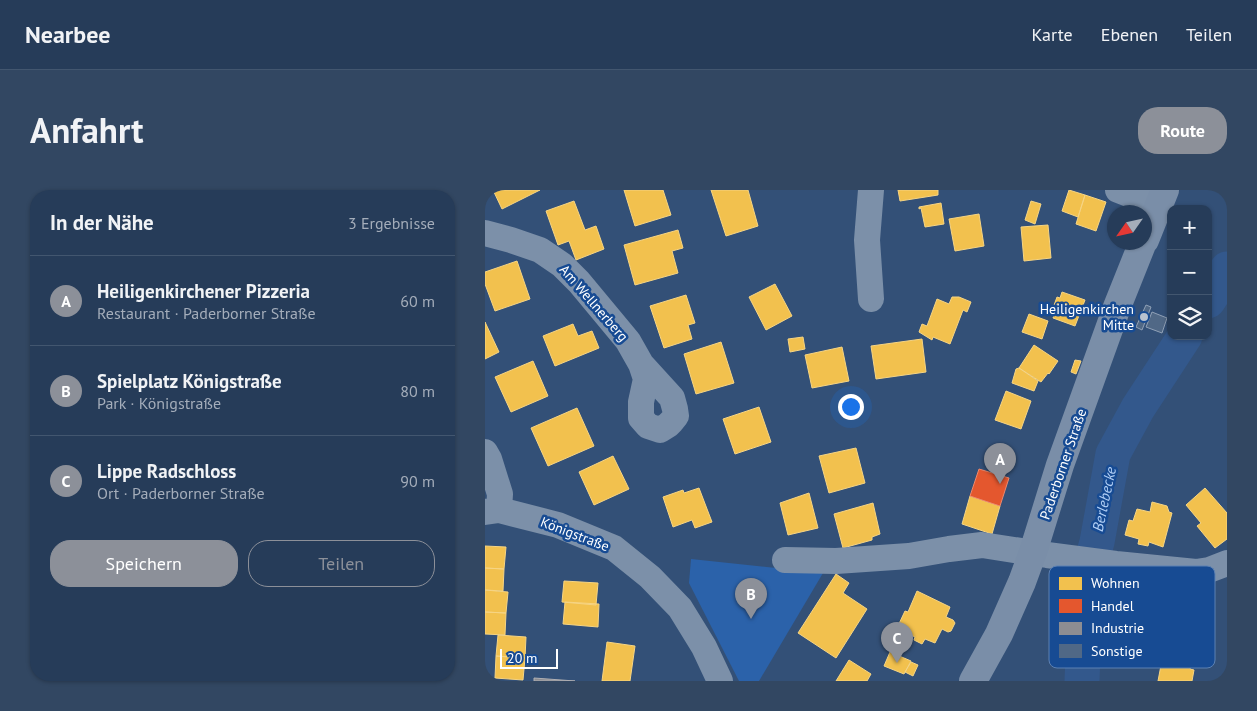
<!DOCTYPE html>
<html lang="de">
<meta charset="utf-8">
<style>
body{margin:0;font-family:"PT Sans",sans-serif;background:#324762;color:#f1f3f6}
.controls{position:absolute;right:15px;top:15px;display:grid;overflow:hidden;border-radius:10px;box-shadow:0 1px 4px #0004}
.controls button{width:45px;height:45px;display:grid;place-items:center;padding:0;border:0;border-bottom:1px solid #42566f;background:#263c59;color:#f1f3f6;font:25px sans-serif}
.compass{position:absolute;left:622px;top:15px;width:45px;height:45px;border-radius:50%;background:#263c59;box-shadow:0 1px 4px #0004;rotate:236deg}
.scale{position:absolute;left:15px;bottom:12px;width:58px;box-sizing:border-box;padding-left:5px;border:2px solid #fff;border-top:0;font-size:14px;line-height:18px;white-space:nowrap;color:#fff;-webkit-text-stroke:4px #174b93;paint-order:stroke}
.you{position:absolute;left:365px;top:216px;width:18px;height:18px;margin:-12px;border:4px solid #fff;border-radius:50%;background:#1a73e8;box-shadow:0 0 0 8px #1a73e833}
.badge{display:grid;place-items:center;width:32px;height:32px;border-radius:50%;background:#8c9099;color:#fff;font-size:16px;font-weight:700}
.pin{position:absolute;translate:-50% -41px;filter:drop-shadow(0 1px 2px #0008)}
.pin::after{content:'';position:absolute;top:26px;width:18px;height:15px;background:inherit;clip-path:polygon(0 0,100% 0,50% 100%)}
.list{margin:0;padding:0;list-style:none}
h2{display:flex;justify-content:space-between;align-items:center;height:65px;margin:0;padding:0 20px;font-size:21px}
h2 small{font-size:16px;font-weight:400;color:#a4adba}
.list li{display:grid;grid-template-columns:32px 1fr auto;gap:15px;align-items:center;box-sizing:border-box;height:90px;padding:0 20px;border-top:1px solid #42566f}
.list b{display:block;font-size:19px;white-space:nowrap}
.list p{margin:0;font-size:16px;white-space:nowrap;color:#a4adba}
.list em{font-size:16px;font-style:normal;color:#a4adba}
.actions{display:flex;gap:10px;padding:15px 20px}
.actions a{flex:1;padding:11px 0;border:1px solid #8c9099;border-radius:20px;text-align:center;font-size:18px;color:#8c9099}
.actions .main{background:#8c9099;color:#fff}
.icon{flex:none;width:28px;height:28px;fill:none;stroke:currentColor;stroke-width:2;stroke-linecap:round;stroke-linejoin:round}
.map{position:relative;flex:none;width:742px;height:491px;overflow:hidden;border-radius:20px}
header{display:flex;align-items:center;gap:30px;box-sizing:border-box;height:70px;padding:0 25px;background:#263c59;border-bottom:1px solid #42566f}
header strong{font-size:24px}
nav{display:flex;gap:28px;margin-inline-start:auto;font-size:18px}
.intro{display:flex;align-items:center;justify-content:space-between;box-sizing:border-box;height:120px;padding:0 30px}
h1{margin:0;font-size:35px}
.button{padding:12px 22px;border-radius:20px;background:#8c9099;color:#fff;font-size:18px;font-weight:700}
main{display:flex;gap:30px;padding:0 30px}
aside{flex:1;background:#263c59;border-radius:20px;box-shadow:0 1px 4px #0004}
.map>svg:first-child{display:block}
.green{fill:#2b62aa}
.homes{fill:#f2c14e;stroke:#f6d483}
.shops{fill:#e4572e;stroke:#ec896d}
.industry{fill:#8d8d92;stroke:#afafb3}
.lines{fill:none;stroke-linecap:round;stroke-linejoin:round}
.river{stroke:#33588c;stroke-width:35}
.building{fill:#506886;stroke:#90a1b7}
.minor{stroke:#7c90a9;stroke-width:26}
.major{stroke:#7a8ea8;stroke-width:28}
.poi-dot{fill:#b8c2cf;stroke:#174b93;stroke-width:2}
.labels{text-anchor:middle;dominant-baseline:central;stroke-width:5;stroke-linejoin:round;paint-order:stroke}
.street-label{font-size:14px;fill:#fff;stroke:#174b93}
.poi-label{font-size:14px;fill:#fff;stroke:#174b93;text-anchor:end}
.water-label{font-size:15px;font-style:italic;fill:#b4d1f7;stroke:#174b93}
.key{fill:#174b93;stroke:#5d81b3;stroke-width:1}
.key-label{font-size:14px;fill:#fff}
</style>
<header>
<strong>Nearbee</strong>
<nav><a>Karte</a><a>Ebenen</a><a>Teilen</a></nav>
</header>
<div class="intro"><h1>Anfahrt</h1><a class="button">Route</a></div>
<main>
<aside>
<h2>In der Nähe<small>3 Ergebnisse</small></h2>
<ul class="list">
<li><span class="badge">A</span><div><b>Heiligenkirchener Pizzeria</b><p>Restaurant · Paderborner Straße</p></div><em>60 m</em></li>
<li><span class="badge">B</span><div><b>Spielplatz Königstraße</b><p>Park · Königstraße</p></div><em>80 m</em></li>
<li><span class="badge">C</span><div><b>Lippe Radschloss</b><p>Ort · Paderborner Straße</p></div><em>90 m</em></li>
</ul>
<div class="actions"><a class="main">Speichern</a><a>Teilen</a></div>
</aside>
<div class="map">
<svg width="742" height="491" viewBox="0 0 742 491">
<rect width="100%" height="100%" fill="#335077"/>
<path class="green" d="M206 369 338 383 274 491H254L204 393Z"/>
<path class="homes" d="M8 0H55L17 19Z
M139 0H178L186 25 150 36Z
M226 0H263L273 36 241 46Z
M413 0H453V5L415 11Z
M584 0 600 5 593 27 577 21Z
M600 5 621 12 611 41 591 34Z
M89 11 100 40 111 36 119 59 91 70 84 51 73 55 61 21Z
M546 11 556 14 550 34 540 30Z
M456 13 459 34 440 37 436 18 434 19V17Z
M494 24 499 56 470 61 464 29Z
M563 35 566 68 539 71 536 37Z
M193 40 198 58 187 61 193 83 150 95 139 55Z
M32 71 45 109 10 121 0 94V82Z
M290 94 307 126 281 140 264 107Z
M577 102 600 110 590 136 568 128 571 119 568 118 572 107 575 108Z
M201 105 210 133 203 135 207 149 179 158 165 116Z
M467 107H474L486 112 482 122 478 120 465 154 448 147 447 150 434 142 437 134 442 136 452 109 464 114Z
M544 124 563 131 557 149 537 142Z
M0 132 14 162 0 169Z
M88 134 93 146 107 141 114 158 70 176 58 146Z
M318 147 320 159 305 162 303 149Z
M437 149 441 182 391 189 386 156Z
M236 152 249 193 211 204 199 164Z
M549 155 573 171 564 184 563 183 556 192 534 178Z
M357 157 364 191 327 198 320 165Z
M590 170 596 171 591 184 586 182Z
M48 171 63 206 26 222 10 187Z
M534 178 553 191 549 201 527 193 531 179Z
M521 201 546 211 536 239 510 230Z
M274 217 286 252 250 264 238 229Z
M92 218 109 256 63 276 46 238Z
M371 258 380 293 344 303 334 266Z
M128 266 144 299 109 315 94 282Z
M214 298 227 332 210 338 207 330 188 337 178 307 198 300 199 303Z
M720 298 742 323V349L730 358 712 336 716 333 701 315Z
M324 303 333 338 303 345 295 313Z
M485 306 515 316 507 344 477 334Z
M667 312 682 316 684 322 687 323 678 357 664 352 663 356 653 354 654 349 640 345 644 330 648 331 652 319 665 322Z
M388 313 395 344 387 347V350L358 358 349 324Z
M0 356 21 357 19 379 0 378Z
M0 378 19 379 18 401 0 400Z
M351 384 364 393 358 403 382 419 351 468 313 443Z
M79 391 113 393 111 415 77 412Z
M0 400 23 402 21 423 0 422Z
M432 401 465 417 461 427 468 430 470 433 466 441 463 442 457 439 450 453 440 449 437 454 429 450 430 447 412 438 420 421 423 422Z
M80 412 114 414 113 437 78 434Z
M0 422 21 423 20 445 0 444Z
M13 445 41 447 40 468 11 466Z
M691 447 702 450 699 470 707 472 705 479 709 480 707 491H673L681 449 690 451Z
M122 452 150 456 145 491H117Z
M405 462 426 471 419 484 399 476Z
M11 466 40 468 38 490 10 488Z
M364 470 386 484 382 491H351Z
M426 472 433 475 428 486 420 482Z"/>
<path class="shops" d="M494 279 524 288 515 316 485 306Z"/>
<path class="industry" d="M49 488 90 491H49Z"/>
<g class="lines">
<path class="river" d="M723 111 737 90 742 79
M597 491 601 390 612 352 628 264 653 218 700 146"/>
</g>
<path class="building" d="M661 115 666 117 657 140 651 137Z
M667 122 682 128 677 143 661 137Z"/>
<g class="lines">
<path class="minor" d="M633 0 674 16
M0 43 26 50 55 60 77 75 94 92 143 151 156 174 187 208 190 219 191 226 187 231 183 235 175 240 163 236 156 228V212L161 189 156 174
M386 109 382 50 386 0
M0 262 4 269 15 304 14 320
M0 322 14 320 73 335 129 358 165 387 195 418 219 457 235 491
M300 370 351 371 424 366 464 359 497 355 562 365 631 374 711 382 724 380 742 373"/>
<path class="major" d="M660 50 680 0
M488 491 514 444 537 392 548 362 575 275 632 117 658 52"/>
</g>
<circle class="poi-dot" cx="659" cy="127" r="5"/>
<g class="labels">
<g class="street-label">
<text transform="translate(109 113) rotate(49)">Am Wellnerberg</text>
<text transform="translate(578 274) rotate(-71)">Paderborner Straße</text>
<text transform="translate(90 344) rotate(21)">Königstraße</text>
</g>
<g class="poi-label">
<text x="649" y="119">Heiligenkirchen<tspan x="649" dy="16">Mitte</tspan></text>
</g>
<g class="water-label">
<text transform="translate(619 309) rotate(-78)">Berlebecke</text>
</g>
</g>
<rect x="564" y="376" width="166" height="102" rx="8" class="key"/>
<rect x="574" y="387" width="23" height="13" fill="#f2c14e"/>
<rect x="574" y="409" width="23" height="14" fill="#e4572e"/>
<rect x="574" y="432" width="23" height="13" fill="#8d8d92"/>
<rect x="574" y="454" width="23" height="14" fill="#506886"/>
<g class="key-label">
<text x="606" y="398">Wohnen</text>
<text x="606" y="421">Handel</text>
<text x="606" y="443">Industrie</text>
<text x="606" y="466">Sonstige</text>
</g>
</svg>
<div class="controls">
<button>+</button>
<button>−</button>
<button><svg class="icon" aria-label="layers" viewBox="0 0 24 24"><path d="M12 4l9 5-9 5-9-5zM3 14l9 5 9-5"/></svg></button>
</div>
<svg class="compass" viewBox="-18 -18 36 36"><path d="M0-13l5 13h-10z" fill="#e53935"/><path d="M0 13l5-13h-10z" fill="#a4adba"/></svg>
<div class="scale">20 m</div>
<div class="you"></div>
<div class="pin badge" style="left:515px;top:294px">A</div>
<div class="pin badge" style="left:266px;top:429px">B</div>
<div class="pin badge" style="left:412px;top:473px">C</div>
</div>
</main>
